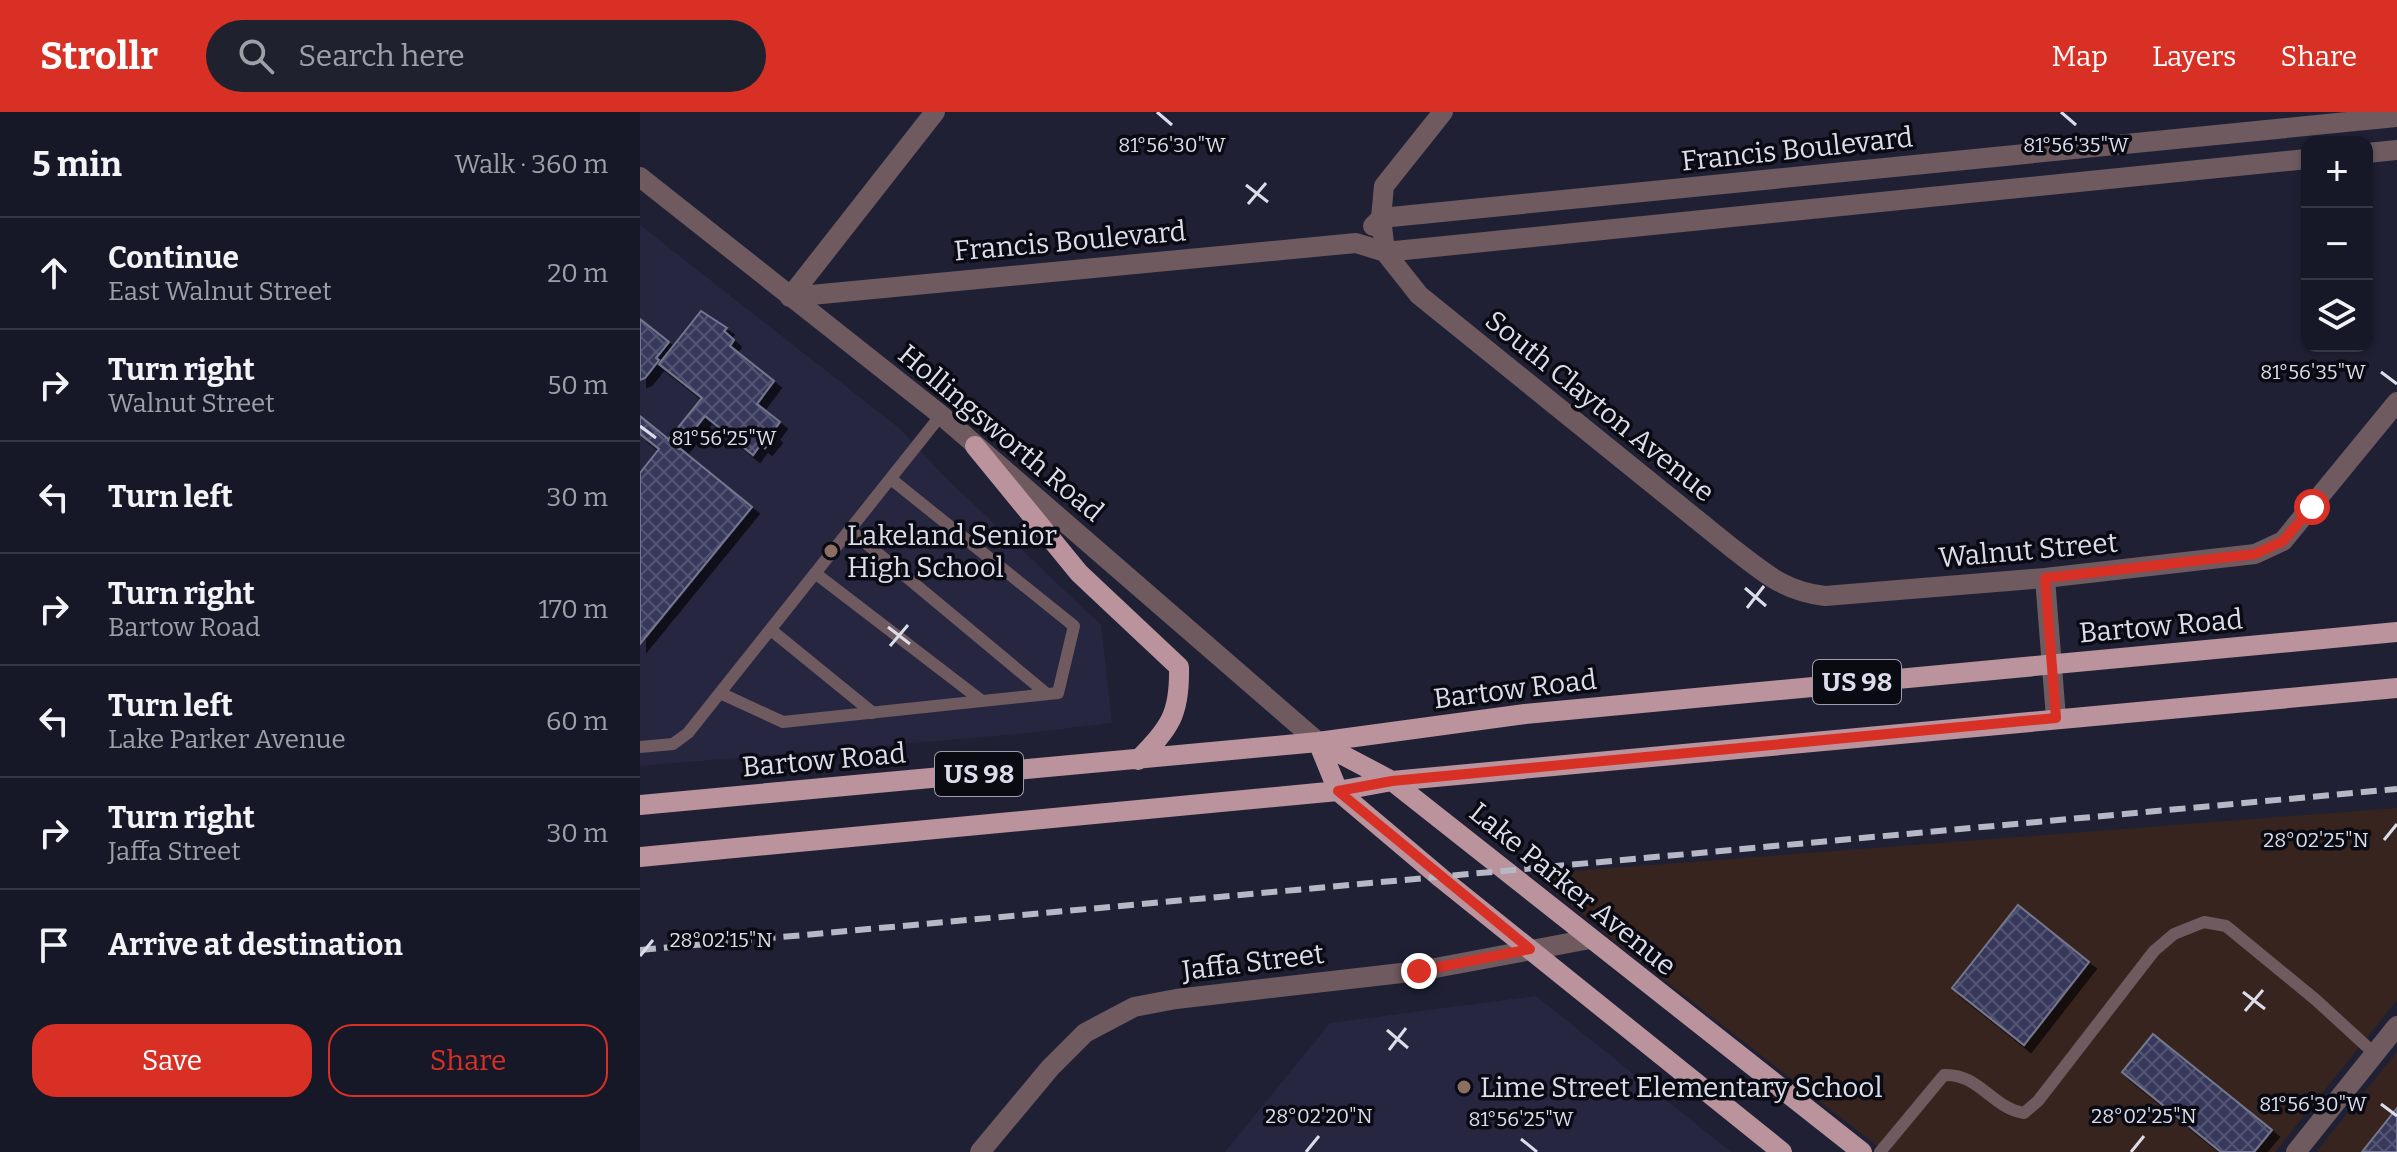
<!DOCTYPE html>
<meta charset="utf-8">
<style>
body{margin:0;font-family:Bitter,serif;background:#20212f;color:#f1f3f6}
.controls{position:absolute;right:24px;top:24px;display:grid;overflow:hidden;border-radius:16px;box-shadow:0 2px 6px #0004}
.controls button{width:72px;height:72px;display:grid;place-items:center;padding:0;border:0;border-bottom:2px solid #363744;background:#171827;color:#f1f3f6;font:40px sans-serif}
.stop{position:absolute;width:24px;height:24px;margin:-18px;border:6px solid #d93025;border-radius:50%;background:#fff}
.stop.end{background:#d93025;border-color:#fff;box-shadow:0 2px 8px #0008}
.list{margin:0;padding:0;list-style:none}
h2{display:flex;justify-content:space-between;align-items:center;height:104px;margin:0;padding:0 32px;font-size:34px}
h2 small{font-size:26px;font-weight:400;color:#9ea0a7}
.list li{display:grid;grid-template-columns:52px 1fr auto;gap:24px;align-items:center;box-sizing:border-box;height:112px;padding:0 32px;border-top:2px solid #363744}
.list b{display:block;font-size:30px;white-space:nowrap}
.list p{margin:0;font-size:26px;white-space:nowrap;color:#9ea0a7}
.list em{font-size:26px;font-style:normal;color:#9ea0a7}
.actions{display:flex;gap:16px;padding:24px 32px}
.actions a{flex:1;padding:18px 0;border:2px solid #d93025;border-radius:24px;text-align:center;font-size:28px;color:#d93025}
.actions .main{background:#d93025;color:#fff}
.icon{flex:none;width:44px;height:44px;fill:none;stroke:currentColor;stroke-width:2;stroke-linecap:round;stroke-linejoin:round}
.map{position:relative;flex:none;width:1757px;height:1040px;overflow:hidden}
header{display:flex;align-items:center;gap:48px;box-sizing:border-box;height:112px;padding:0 40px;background:#d93025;color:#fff}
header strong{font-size:38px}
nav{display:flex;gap:44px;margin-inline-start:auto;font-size:28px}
.search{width:560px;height:72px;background:#20212f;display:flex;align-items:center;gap:20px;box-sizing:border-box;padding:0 28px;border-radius:44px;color:#9ea0a7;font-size:30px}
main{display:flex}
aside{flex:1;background:#171827}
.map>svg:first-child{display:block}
.commercial{fill:#37241f}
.built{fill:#262641}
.building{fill:url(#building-cross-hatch);stroke:#75778f;stroke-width:2;filter:url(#shadow)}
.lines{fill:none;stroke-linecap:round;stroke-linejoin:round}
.service{stroke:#6e5a5f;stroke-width:12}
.minor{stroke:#6e5a5f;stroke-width:20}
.tertiary{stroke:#6e5a5f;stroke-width:20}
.primary{stroke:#bb939d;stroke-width:20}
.rail{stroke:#b6b8c6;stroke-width:6;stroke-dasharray:16 8;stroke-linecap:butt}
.route{stroke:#d93025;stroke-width:10}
.ticks{fill:none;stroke:#dbddea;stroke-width:3}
.education-dot{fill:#8d6e63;stroke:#0a0a13;stroke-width:3}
.labels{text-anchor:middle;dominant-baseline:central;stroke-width:7;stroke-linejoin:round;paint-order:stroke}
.shield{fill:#0a0a13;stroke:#9c9eaa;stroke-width:2}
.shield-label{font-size:26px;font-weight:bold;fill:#dbddea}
.street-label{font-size:28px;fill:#dbddea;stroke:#0a0a13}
.poi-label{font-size:28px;fill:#dbddea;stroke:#0a0a13;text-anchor:start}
.ticks-label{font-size:20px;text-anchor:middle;fill:#dbddea;stroke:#0a0a13;stroke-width:7;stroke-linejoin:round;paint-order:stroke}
</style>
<header>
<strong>Strollr</strong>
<div class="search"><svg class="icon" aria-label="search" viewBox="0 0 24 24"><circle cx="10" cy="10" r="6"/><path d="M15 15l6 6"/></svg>Search here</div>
<nav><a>Map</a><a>Layers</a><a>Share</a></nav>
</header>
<main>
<aside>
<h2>5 min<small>Walk · 360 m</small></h2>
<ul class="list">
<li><svg class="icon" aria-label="ahead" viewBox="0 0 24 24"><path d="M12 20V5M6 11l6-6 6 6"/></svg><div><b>Continue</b><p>East Walnut Street</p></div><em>20 m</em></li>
<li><svg class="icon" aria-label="right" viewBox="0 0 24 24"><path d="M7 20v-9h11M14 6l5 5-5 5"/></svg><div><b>Turn right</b><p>Walnut Street</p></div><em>50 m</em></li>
<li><svg class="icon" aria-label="left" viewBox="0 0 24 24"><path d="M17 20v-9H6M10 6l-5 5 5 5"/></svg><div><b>Turn left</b></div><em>30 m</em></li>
<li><svg class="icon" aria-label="right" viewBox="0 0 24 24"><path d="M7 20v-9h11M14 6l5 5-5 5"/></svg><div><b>Turn right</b><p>Bartow Road</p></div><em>170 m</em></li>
<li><svg class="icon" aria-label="left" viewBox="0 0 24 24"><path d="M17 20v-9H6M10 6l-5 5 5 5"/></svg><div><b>Turn left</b><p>Lake Parker Avenue</p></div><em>60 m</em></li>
<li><svg class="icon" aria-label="right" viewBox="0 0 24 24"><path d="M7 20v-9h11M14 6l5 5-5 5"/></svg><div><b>Turn right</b><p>Jaffa Street</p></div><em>30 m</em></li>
<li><svg class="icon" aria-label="arrive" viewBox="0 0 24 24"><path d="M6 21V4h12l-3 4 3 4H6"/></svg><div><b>Arrive at destination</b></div></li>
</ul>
<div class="actions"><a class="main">Save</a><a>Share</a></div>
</aside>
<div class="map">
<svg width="1757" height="1040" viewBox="0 0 1757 1040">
<defs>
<pattern id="building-cross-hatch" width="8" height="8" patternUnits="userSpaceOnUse" patternTransform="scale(2)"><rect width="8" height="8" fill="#38395b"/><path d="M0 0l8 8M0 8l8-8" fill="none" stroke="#545573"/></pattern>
<filter id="shadow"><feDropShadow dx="7" dy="7" stdDeviation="0" flood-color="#0009"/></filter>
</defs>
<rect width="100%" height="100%" fill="#1f2034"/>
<path class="commercial" d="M1757 696V888L1635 1040H1245L963 820 961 810 953 811 893 762Z
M1757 940V1040H1676Z"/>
<path class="built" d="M0 113 259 316 304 364 461 513 472 611 378 622 0 654Z
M896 884 1091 1040H585L690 911Z"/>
<path class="building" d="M61 199 87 216 84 219 94 228 90 234 134 269 117 292 140 310 132 321 135 324 125 336 121 332 113 343 65 304 39 337 28 328 62 286 19 252Z
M0 207 29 230 16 246 19 248 5 266 0 268Z
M0 304 112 395 0 532V361L19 337 0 322Z
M1378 793 1449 850 1384 933 1312 876Z
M1513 922 1632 1018 1614 1040H1581L1482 960Z
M1757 996V1040H1722Z"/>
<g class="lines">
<path class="service" d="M210 418 407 582
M175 461 342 589
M131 518 233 601
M80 581 143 610 418 581 434 514 251 367
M0 635 33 632 48 621 301 303
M1240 1040 1304 963C1339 961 1352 996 1384 1001L1398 989 1514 839 1534 822 1564 810 1586 814 1676 888 1735 942"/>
<path class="minor" d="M803 0 744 74 741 106 745 140 779 183 1092 436C1125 461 1143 479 1185 484L1405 466 1615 442 1643 429 1757 290
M1727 41 1757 38
M733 114 741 106 1757 5
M150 185 716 131 745 140 1667 47
M1405 466 1416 606
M340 1040 410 956 445 921 494 895 536 887 779 859 950 827"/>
<path class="tertiary" d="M0 65 301 303 678 630
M150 185 295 0
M1656 1040 1757 914"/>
<path class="primary" d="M335 334 439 461 539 555C540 603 530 615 498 648
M678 630 752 669 1222 1040
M678 630 698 679 801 766 1142 1040
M0 693 678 630 885 602 1757 520
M0 745 698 679 752 669 1757 576"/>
<path class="rail" d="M0 838 1757 677"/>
</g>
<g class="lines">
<path class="route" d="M779 859 890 837 698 679 752 669 1416 606 1405 466 1615 442 1643 429 1672 395"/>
</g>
<path class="ticks" d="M517 0 532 13M1421 0 1436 13M606 73 628 90M608 92 626 71M1741 260 1757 272M0 314 16 326M1105 476 1126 494M1107 496 1124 474M248 515 270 532M250 534 268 513M1744 728 1757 712M0 844 13 828M1603 880 1625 897M1605 899 1623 878M747 918 768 936M749 938 766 916M1741 992 1757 1004M881 1027 897 1040M666 1040 679 1024M1491 1040 1504 1024"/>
<g class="education-dot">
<circle cx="191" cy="439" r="8"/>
<circle cx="824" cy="975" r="8"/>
</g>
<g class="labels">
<g class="shield">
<rect x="1173" y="548" width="88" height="44" rx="6"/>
<rect x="295" y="640" width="88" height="44" rx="6"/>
</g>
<g class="shield-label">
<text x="1217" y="570">US 98</text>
<text x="339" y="662">US 98</text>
</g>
<g class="street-label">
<text transform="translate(1157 37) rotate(-6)">Francis Boulevard</text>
<text transform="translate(430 129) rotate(-5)">Francis Boulevard</text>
<text transform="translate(960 294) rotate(39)">South Clayton Avenue</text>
<text transform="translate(361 321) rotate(40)">Hollingsworth Road</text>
<text transform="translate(1388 438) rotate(-5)">Walnut Street</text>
<text transform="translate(1521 514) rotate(-5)">Bartow Road</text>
<text transform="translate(875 577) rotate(-7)">Bartow Road</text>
<text transform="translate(184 648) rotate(-5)">Bartow Road</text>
<text transform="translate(933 777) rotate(39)">Lake Parker Avenue</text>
<text transform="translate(613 850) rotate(-7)">Jaffa Street</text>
</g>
<g class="poi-label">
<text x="207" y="423">Lakeland Senior<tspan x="207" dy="32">High School</tspan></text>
<text x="840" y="975">Lime Street Elementary School</text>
</g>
</g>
<g class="ticks-label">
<text x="532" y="40">81°56'30"W</text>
<text x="1436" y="40">81°56'35"W</text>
<text x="1673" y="267">81°56'35"W</text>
<text x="84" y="333">81°56'25"W</text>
<text x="1676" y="735">28°02'25"N</text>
<text x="81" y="835">28°02'15"N</text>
<text x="1673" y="999">81°56'30"W</text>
<text x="679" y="1011">28°02'20"N</text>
<text x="1504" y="1011">28°02'25"N</text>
<text x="881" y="1014">81°56'25"W</text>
</g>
</svg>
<div class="controls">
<button>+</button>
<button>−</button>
<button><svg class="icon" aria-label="layers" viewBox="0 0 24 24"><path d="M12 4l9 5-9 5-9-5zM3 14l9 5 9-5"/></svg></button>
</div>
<div class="stop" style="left:1672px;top:395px"></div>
<div class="stop end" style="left:779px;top:859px"></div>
</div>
</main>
